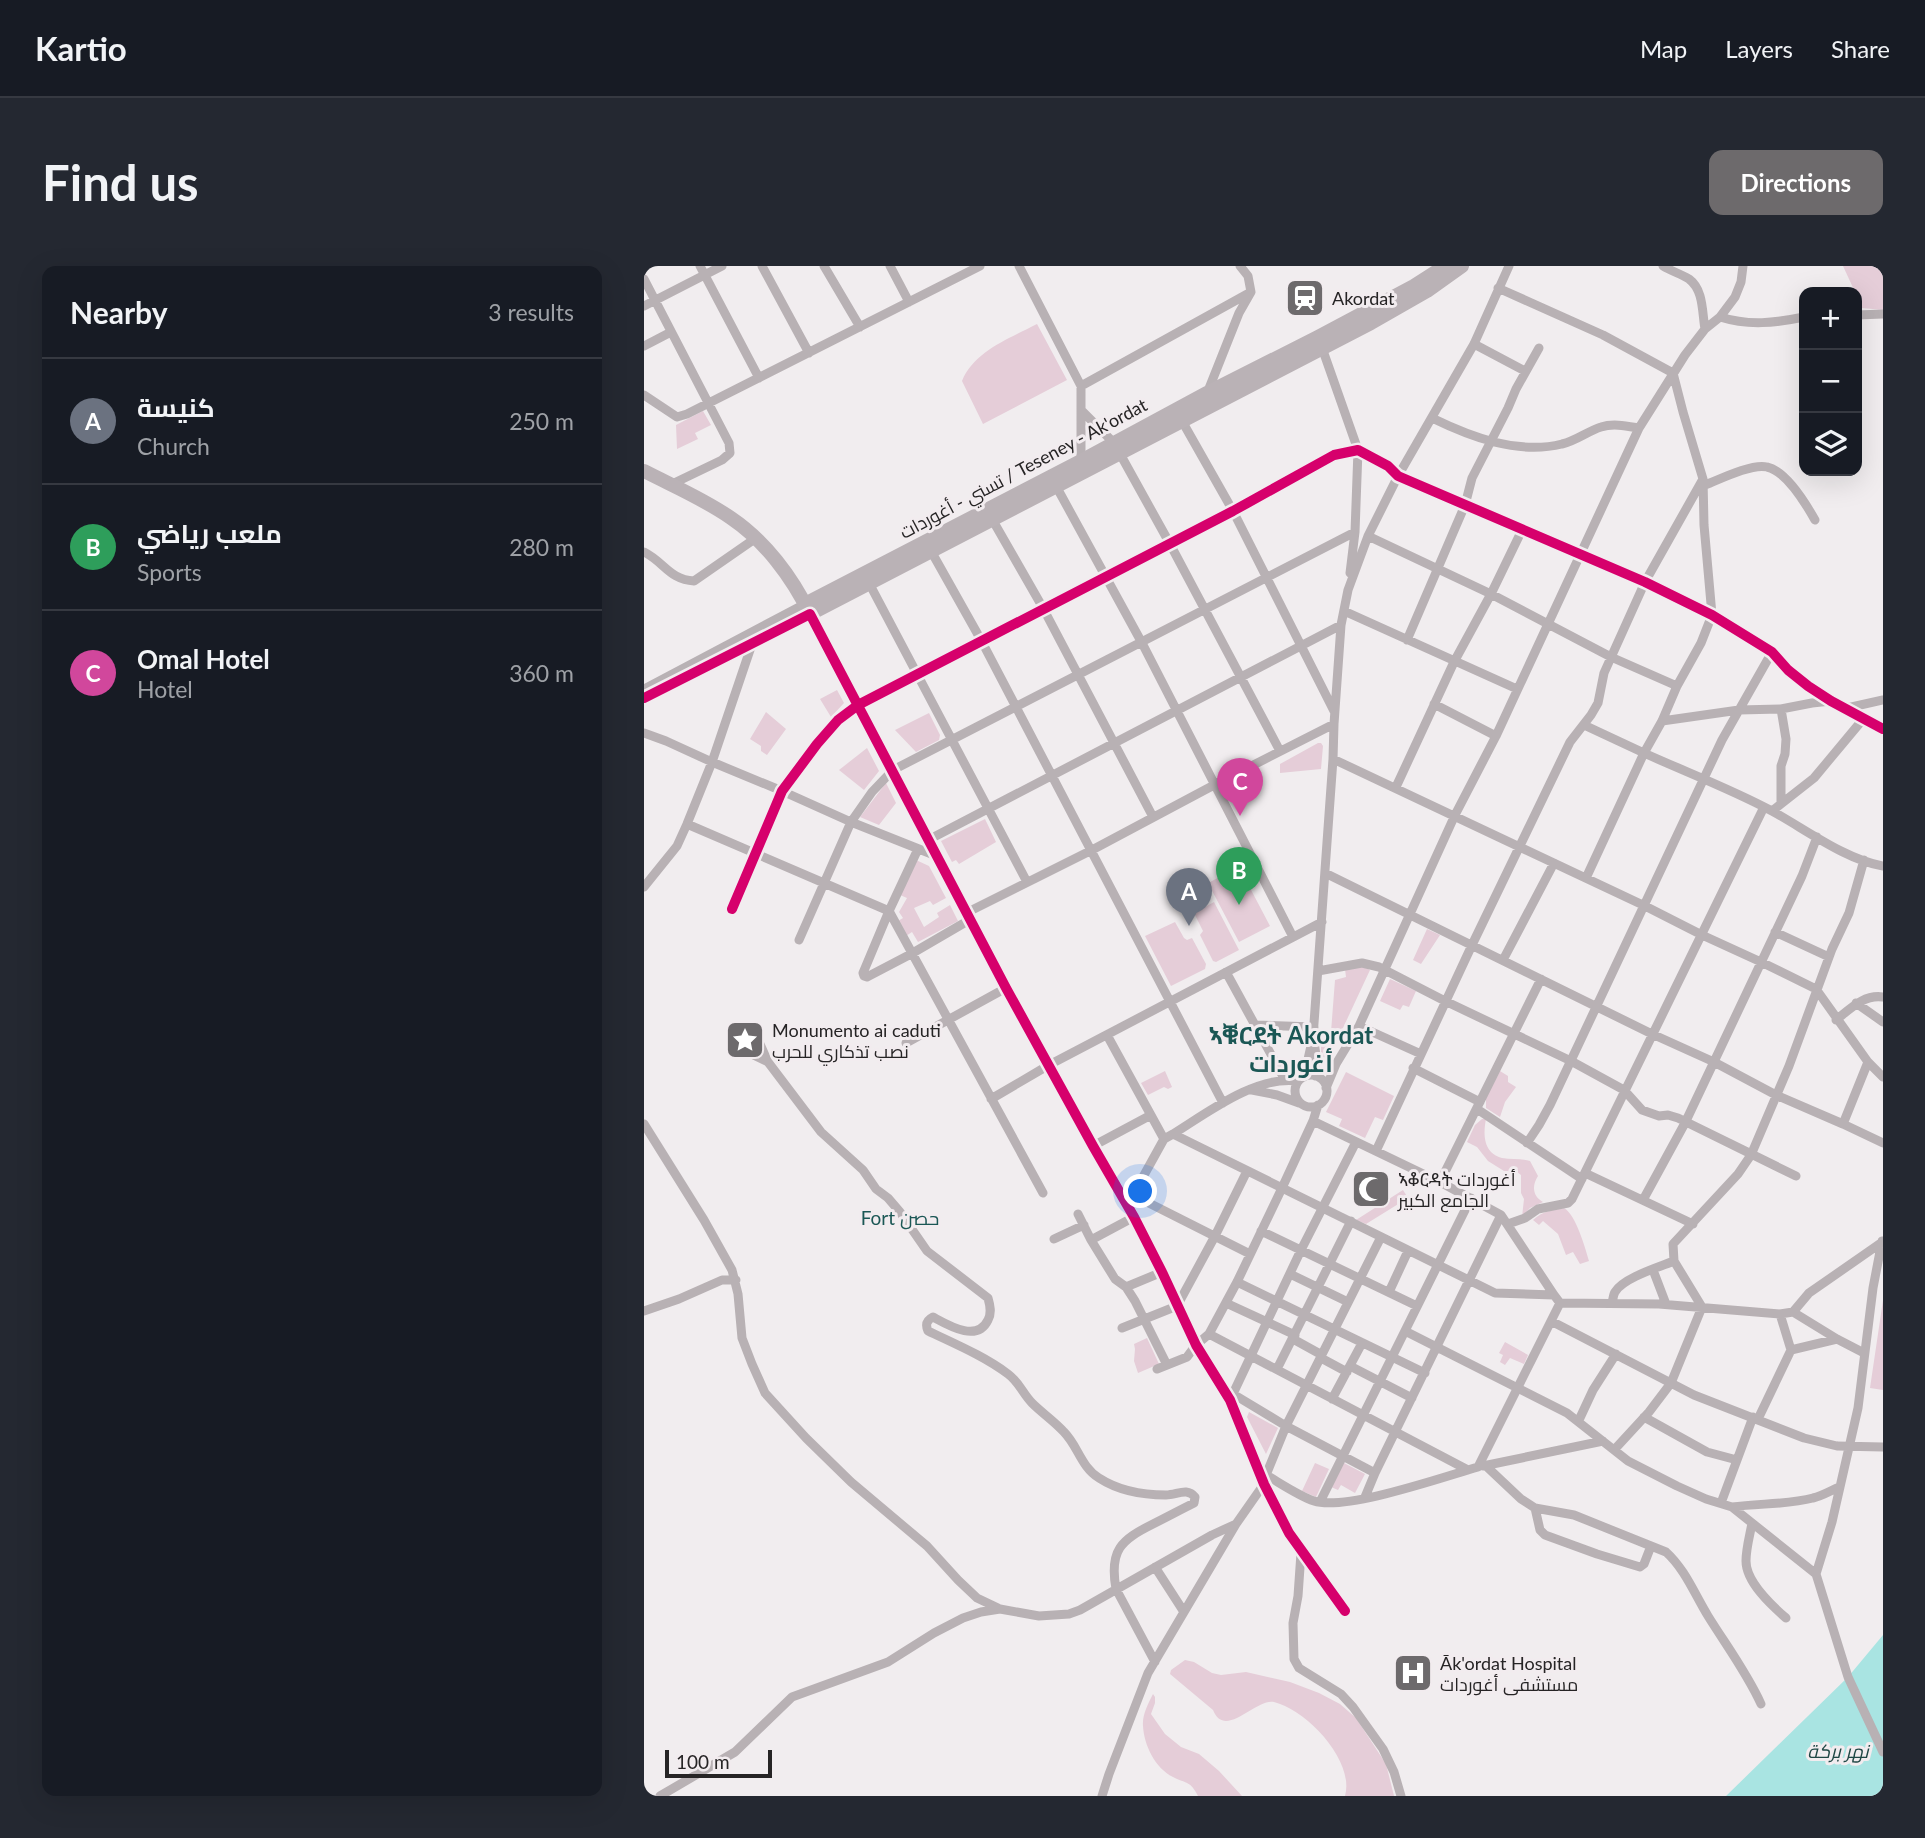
<!DOCTYPE html>
<meta charset="utf-8">
<style>
body{margin:0;font-family:Lato,Cairo,"Noto Sans Ethiopic",sans-serif;background:#242831;color:#f1f3f6}
.controls{position:absolute;right:21px;top:21px;display:grid;overflow:hidden;border-radius:14px;box-shadow:0 7px 28px #0002}
.controls button{width:63px;height:63px;display:grid;place-items:center;padding:0;border:0;border-bottom:2px solid #363941;background:#171b24;color:#f1f3f6;font:35px sans-serif}
.scale{position:absolute;left:21px;bottom:18px;width:107px;box-sizing:border-box;padding-left:7px;border:4px solid #262425;border-top:0;font-size:19px;line-height:24px;white-space:nowrap;color:#262425;-webkit-text-stroke:5px #f2ecef;paint-order:stroke}
.you{position:absolute;left:497px;top:926px;width:24px;height:24px;margin:-18px;border:5px solid #fff;border-radius:50%;background:#1a73e8;box-shadow:0 0 0 10px #1a73e833}
.badge{display:grid;place-items:center;width:46px;height:46px;border-radius:50%;background:#6d6a6c;color:#fff;font-size:23px;font-weight:700}
.pin{position:absolute;translate:-50% -58px;filter:drop-shadow(0 2px 4px #0008)}
.pin::after{content:'';position:absolute;top:37px;width:24px;height:21px;background:inherit;clip-path:polygon(0 0,100% 0,50% 100%)}
.list{margin:0;padding:0;list-style:none}
h2{display:flex;justify-content:space-between;align-items:center;height:91px;margin:0;padding:0 28px;font-size:30px}
h2 small{font-size:23px;font-weight:400;color:#9ea1a6}
.list li{display:grid;grid-template-columns:46px 1fr auto;gap:21px;align-items:center;box-sizing:border-box;height:126px;padding:0 28px;border-top:2px solid #363941}
.list b{display:block;font-size:26px;white-space:nowrap}
.list p{margin:0;font-size:23px;white-space:nowrap;color:#9ea1a6}
.list em{font-size:23px;font-style:normal;color:#9ea1a6}
.icon{flex:none;width:38px;height:38px;fill:none;stroke:currentColor;stroke-width:2;stroke-linecap:round;stroke-linejoin:round}
.map{position:relative;flex:none;width:1239px;height:1530px;overflow:hidden;border-radius:14px}
header{display:flex;align-items:center;gap:42px;box-sizing:border-box;height:98px;padding:0 35px;background:#171b24;border-bottom:2px solid #363941}
header strong{font-size:33px}
nav{display:flex;gap:38px;margin-inline-start:auto;font-size:24px}
.intro{display:flex;align-items:center;justify-content:space-between;box-sizing:border-box;height:168px;padding:0 42px}
h1{margin:0;font-size:49px}
.button{padding:18px 32px;border-radius:14px;background:#6d6a6c;color:#fff;font-size:24px;font-weight:700}
main{display:flex;gap:42px;padding:0 42px}
aside{flex:1;background:#171b24;border-radius:14px;box-shadow:0 7px 28px #0002}
.map>svg:first-child{display:block}
.green{fill:#e5cdd8}
.water{fill:#a9e4e2}
.lines{fill:none;stroke-linecap:round;stroke-linejoin:round}
.minor{stroke:#b8b1b4;stroke-width:9}
.primary{stroke:#bab2b6;stroke-width:14}
.cycleway-casing{stroke:#f2ecef;stroke-width:15}
.cycleway{stroke:#d6006c;stroke-width:10}
.labels{text-anchor:middle;dominant-baseline:central;stroke-width:6;stroke-linejoin:round;paint-order:stroke}
.poi-label{font-size:18px;fill:#262425;stroke:#f2ecef;text-anchor:start}
.street-label{font-size:18px;fill:#262425;stroke:#f2ecef}
.neighbourhood-label{font-size:19px;fill:#1b5755;stroke:#f2ecef}
.water-label{font-size:19px;font-style:italic;fill:#1f4745;stroke:#f2ecef}
.district-label{font-size:24px;font-weight:bold;fill:#1b5755;stroke:#f2ecef}
</style>
<header>
<strong>Kartio</strong>
<nav><a>Map</a><a>Layers</a><a>Share</a></nav>
</header>
<div class="intro"><h1>Find us</h1><a class="button">Directions</a></div>
<main>
<aside>
<h2>Nearby<small>3 results</small></h2>
<ul class="list">
<li><span class="badge" style="background:#6b7280">A</span><div><b>كنيسة</b><p>Church</p></div><em>250 m</em></li>
<li><span class="badge" style="background:#2e9e5b">B</span><div><b>ملعب رياضي</b><p>Sports</p></div><em>280 m</em></li>
<li><span class="badge" style="background:#d1479c">C</span><div><b>Omal Hotel</b><p>Hotel</p></div><em>360 m</em></li>
</ul>
</aside>
<div class="map">
<svg width="1239" height="1530" viewBox="0 0 1239 1530">
<rect width="100%" height="100%" fill="#f1edef"/>
<path class="green" d="M1199 0H1239V44L1218 42 1213 31V26H1211Z
M393 58 423 114 339 158 318 115C330 85 366 72 393 58Z
M59 145 67 159 51 167 54 173 33 183 32 159Z
M193 424 200 437 187 451 176 433Z
M122 446 142 463 123 489 117 485V480L106 473Z
M285 447 296 469 295 474 272 486 251 464Z
M674 477H677L679 480 677 503 636 507V498Z
M223 482 235 505 220 524 195 504Z
M242 517 252 537 235 559 216 551Z
M341 553 352 576 315 598 312 594 308 596 297 575Z
M272 594 285 600 302 632 289 639 286 635 270 642 280 661 295 651 293 647 306 639 314 655 274 676 268 666 262 670 254 655 259 652 255 646 263 632 256 629Z
M595 601 626 660 595 676 564 617Z
M570 636 595 684 572 696 569 695 556 669 559 665 550 647Z
M531 656 540 672 543 674 548 672 562 698 561 703 527 720 501 670Z
M783 663 796 669 777 698 769 694Z
M717 699 726 704 685 792 677 791V779H686L691 714 702 711 701 703Z
M746 713 772 725 765 741 759 739 756 744 736 735Z
M521 805 528 821 524 823 520 821 504 829 497 817Z
M856 805 864 810V816L872 821 861 836 856 851 842 842V832Z
M702 806 750 830 739 854 731 851 721 872 695 860 698 853 682 846Z
M838 853H842C839 868 839 887 858 892 867 894 877 892 886 895L894 910C888 919 888 930 899 936L886 942 878 951 880 933 877 927V909L873 906 860 905 844 895 833 881 823 876 831 859Z
M759 924 764 932 722 958 712 954Z
M920 942C932 949 941 981 945 995L936 998 929 986 922 989 914 968 899 955 895 959 889 954C899 945 908 944 920 942Z
M1239 1034V1124L1226 1122Z
M503 1072 515 1098 494 1107 490 1095 491 1083 490 1078Z
M861 1076 884 1089 880 1098 866 1092 861 1099 856 1096 859 1089 855 1087Z
M605 1146 634 1162 622 1188 603 1151Z
M671 1197 685 1203 672 1231 658 1225Z
M700 1197 721 1208 711 1227 697 1219 694 1224 687 1221Z
M541 1394 550 1396 568 1407 577 1409 602 1406 646 1416 675 1427 696 1438 712 1452 742 1498 750 1530H701C711 1495 663 1444 630 1436 612 1432 581 1474 569 1444L526 1408 527 1404Z
M509 1428 511 1431V1437L507 1448 521 1468 537 1481 555 1488 575 1505 598 1530H554C546 1514 542 1518 529 1511 511 1502 500 1479 499 1460 498 1449 504 1438 509 1428Z"/>
<path class="water" d="M1239 1369V1530H1082L1204 1411Z"/>
<g class="lines">
<path class="minor" d="M56 0 115 112
M118 0 165 87
M180 0 216 61
M246 0 265 36
M375 0 437 120V195
M1019 0C1027 5 1037 8 1045 13 1060 24 1058 47 1061 63
M0 13 85 177 86 187 78 194 26 219
M854 22 959 69 1029 107 1039 146 1059 213 1060 259 1068 349 1057 377 1033 420
M0 40 78 0
M1213 49 1239 48
M1076 51C1105 60 1131 57 1160 51
M830 78 881 105
M677 79 714 184 711 266 706 307
M0 80 27 66
M437 120 607 26
M564 125 595 47 607 26 604 10 596 0
M0 129 33 151 43 148 336 0
M437 144 470 177 526 278 636 485
M788 152C827 171 874 189 918 178 932 175 944 165 957 161 969 157 983 160 995 162
M538 155 589 245 690 445
M412 220 498 377 649 671
M1059 220C1074 214 1108 197 1123 201 1142 205 1162 238 1171 254
M348 253 399 342 509 551
M724 270 847 328 967 391 1033 420 1018 455 1000 487 940 459
M287 285 337 374 579 837
M0 286C20 296 26 314 50 315L112 272
M225 317 383 616
M700 345 873 423
M763 374 821 239 828 212 864 142 872 123 895 82
M0 423 161 338
M0 432 166 348 362 722 449 880 490 951 518 1006 552 1079 586 1134 620 1218 645 1267 701 1345
M790 438 852 470
M1203 442 1239 434
M1018 455 1095 444 1137 443 1168 437 1187 435
M0 467 22 475 68 496 138 525 207 556 295 591
M689 493 1001 640 1058 669 1117 696 1172 723 1224 796 1199 858
M752 521 810 396 847 328 878 264
M1137 536V500L1141 488 1142 473 1137 443
M1128 545 1170 512 1220 452
M43 558 245 645 399 927
M286 573 697 359
M274 583 245 645 219 707 220 710 223 711 267 688 327 653
M681 607 1008 768 1070 796 1132 829 1199 858 1239 877
M942 612 1000 487C1042 506 1087 523 1128 545 1161 563 1202 594 1239 600
M0 621 33 580 43 558 68 496 108 378
M88 643 138 525 173 478 194 454 214 439 589 245 690 189 714 184 744 200 754 210 1001 316 1068 349 1128 386 1144 404 1164 420 1187 435 1239 463
M324 646 448 584 572 518 690 458
M1131 666 1185 691
M155 674 207 556 228 526 249 504 711 266
M859 694 910 597
M674 705 718 697 735 701 801 735 927 795 980 824 998 844 1015 850 1024 849 1034 852 1152 910
M582 706 641 814
M1212 737 1239 756
M1192 754C1206 743 1220 728 1239 731
M611 759 670 761
M715 760 777 788
M463 769 520 873
M670 776 672 789 671 810
M262 777 362 722
M124 796 95 782 91 774 94 766 104 763 111 767 124 796 177 866 219 904 232 923 244 932 256 946 283 985 344 1032C346 1039 348 1047 344 1054 333 1077 304 1059 289 1051 283 1054 281 1058 284 1065 311 1078 340 1090 364 1108 375 1116 379 1128 388 1137 398 1147 410 1155 420 1166 434 1180 437 1201 455 1212 475 1225 499 1229 522 1229 533 1229 543 1221 551 1231L550 1237C536 1244 523 1251 509 1258 477 1274 465 1284 472 1323L511 1396
M1224 796 1239 811
M769 802 836 836
M651 825a16 16 0 1 1 32 0a16 16 0 1 1-32 0Z
M660 811 669 771 689 493 690 458 697 359 704 324 724 270 754 210 830 78 865 0
M682 822 692 798 715 760 811 549 852 470 995 162 1041 89 1061 63 1076 51 1091 31 1097 16 1099 0
M608 824 633 829 655 837
M347 833 405 799 678 656
M833 843 938 913
M669 855 796 916 857 949 910 1029
M0 858 60 954 88 1004 94 1028 98 1072 108 1098 121 1127 162 1172 207 1216 283 1280 314 1314 333 1332 354 1342
M529 868 851 1027 910 1029 916 1037 1015 1038 1136 1048 1149 1046 1165 1027 1237 977
M883 877 895 859 906 839 1078 474 1128 386
M449 880 507 849
M732 885 828 679 926 476 947 449 954 437 960 407 1001 316 1059 213
M941 907 1049 958
M796 916 897 713
M489 929 606 988
M999 934 1041 857 1158 610 1173 571
M480 935 489 929 520 873 529 868C563 847 612 809 654 815
M434 948 447 974 471 1013 482 1021 491 1035 523 1099
M864 958 881 952 894 943 924 937 928 933 1120 541
M617 965 773 1040
M410 973 440 959
M447 974 490 951
M1009 1004 1022 1038
M646 1008 704 1036
M593 1016 781 1107
M482 1021 518 1006
M745 1026 764 985
M582 1037 651 1069
M968 1037C969 1034 969 1029 971 1026 979 1012 1015 1001 1030 995
M0 1045 35 1033 78 1014H92
M1149 1046 1193 1073 1220 1087
M907 1055 1050 1129 1160 1172 1193 1180 1239 1181
M478 1062 533 1040 571 970 603 905
M761 1065 923 1147 984 1195 1033 1220 1062 1233 1088 1241 1172 1308 1204 1411 1239 1486
M565 1068 824 1204
M649 1073 678 1089
M1147 1084 1193 1073
M677 1092 703 1106
M706 1100 768 1132
M513 1103 543 1091 552 1079 565 1068 593 1016 638 922 669 855 674 839
M633 1103 707 955
M589 1128 642 1160 731 1207
M688 1133 718 1077
M586 1134 657 984 712 876
M1000 1151 1063 1186 1093 1194
M1114 1153 1147 1084 1136 1048
M935 1154 949 1124 972 1088
M970 1184 1005 1146 1027 1117 1058 1041 1030 995 1029 978 1094 908 1107 889 1145 800 1188 683 1205 647 1220 594
M839 1200 959 1175
M842 1200 877 1233 891 1242 930 1249 1022 1286C1041 1303 1051 1329 1064 1350 1082 1379 1103 1407 1117 1438
M622 1209 642 1160 737 971
M617 1210 622 1209C636 1217 655 1230 670 1235 702 1245 799 1211 834 1201L916 1037
M721 1231 731 1207 857 949
M676 1236 827 932
M1077 1237 1109 1151
M1088 1241C1115 1237 1143 1239 1169 1232 1178 1230 1186 1225 1195 1221
M891 1242 896 1264 901 1269 953 1288 996 1301 1000 1298 1007 1280
M1108 1257C1106 1269 1102 1282 1102 1295 1102 1316 1127 1339 1142 1352
M657 1287 654 1330 649 1357 650 1393 655 1402 697 1428 709 1441 739 1483 750 1506 757 1530
M511 1301 540 1346
M1172 1308 1188 1256 1214 1142 1229 1022 1238 975
M16 1530 91 1486 148 1431 244 1396 290 1367 319 1352 337 1346 356 1343 395 1350 425 1348 436 1344 568 1269 592 1258
M458 1530 465 1508 504 1407 592 1258 620 1218"/>
<path class="primary" d="M0 205C29 220 60 233 87 252 121 275 148 311 166 348L727 57 783 25 818 0
M161 338 437 195 563 127 674 71 770 20 801 0"/>
<g class="cycleway-casing">
<path id="cycleway" d="M0 432 166 348 362 722 449 880 490 951 518 1006 552 1079 586 1134 620 1218 645 1267 701 1345
M88 643 138 525 173 478 194 454 214 439 589 245 690 189 714 184 744 200 754 210 1001 316 1068 349 1128 386 1144 404 1164 420 1187 435 1239 463"/>
</g>
<use href="#cycleway" class="cycleway"/>
</g>
<defs>
<g id="station-square" transform="scale(2.0125)"><rect x="-9" y="-9" width="18" height="18" rx="4" fill="#6d6a6c" stroke="#f2ecef"/><path d="M-3-6H3Q5-6 5-4V2Q5 4 3 4L4.5 6H3L1.5 4h-3L-3 6H-4.5L-3 4Q-5 4-5 2V-4Q-5-6-3-6ZM-3.5-4v3h7v-3ZM-3.5 1v1.5H-2V1ZM2 1v1.5H3.5V1Z" fill="#fff"/></g>
<g id="sight-square" transform="scale(2.0125)"><rect x="-9" y="-9" width="18" height="18" rx="4" fill="#6d6a6c" stroke="#f2ecef"/><path d="M0-6L1.8-2.2L6-1.7L2.9 1.2L3.7 5.4L0 3.3L-3.7 5.4L-2.9 1.2L-6-1.7L-1.8-2.2Z" fill="#fff"/></g>
<g id="mosque-square" transform="scale(2.0125)"><rect x="-9" y="-9" width="18" height="18" rx="4" fill="#6d6a6c" stroke="#f2ecef"/><path d="M3.5-4.9A6 6 0 1 0 3.5 4.9A5 5 0 1 1 3.5-4.9Z" fill="#fff"/></g>
<g id="hospital-square" transform="scale(2.0125)"><rect x="-9" y="-9" width="18" height="18" rx="4" fill="#6d6a6c" stroke="#f2ecef"/><path d="M-5-5h3v3.5h4V-5h3V5h-3V1.5h-4V5h-3Z" fill="#fff"/></g>
</defs>
<g fill-rule="evenodd">
<use href="#station-square" x="661" y="32"/>
<use href="#sight-square" x="101" y="774"/>
<use href="#mosque-square" x="727" y="923"/>
<use href="#hospital-square" x="769" y="1407"/>
</g>
<g class="labels">
<g class="poi-label">
<text x="688" y="32">Akordat</text>
<text x="128" y="764">Monumento ai caduti<tspan x="128" dy="21">نصب تذكاري للحرب</tspan></text>
<text x="754" y="913">ኣቆርዳት أغوردات<tspan x="754" dy="21">الجامع الكبير</tspan></text>
<text x="796" y="1397">Āk'ordat Hospital<tspan x="796" dy="21">مستشفى أغوردات</tspan></text>
</g>
<g class="street-label">
<text transform="translate(379 202) rotate(-28)">تسني - أغوردات / Teseney - Ak'ordat</text>
</g>
<g class="neighbourhood-label">
<text x="256" y="951">Fort حصن</text>
</g>
<g class="water-label">
<text x="1194" y="1484">نهر بركة</text>
</g>
<g class="district-label">
<text x="647" y="768">ኣቑርደት Akordat<tspan x="647" dy="28">أغوردات</tspan></text>
</g>
</g>
</svg>
<div class="controls">
<button>+</button>
<button>−</button>
<button><svg class="icon" aria-label="layers" viewBox="0 0 24 24"><path d="M12 4l9 5-9 5-9-5zM3 14l9 5 9-5"/></svg></button>
</div>
<div class="scale">100 m</div>
<div class="you"></div>
<div class="pin badge" style="left:545px;top:660px;background:#6b7280">A</div>
<div class="pin badge" style="left:595px;top:639px;background:#2e9e5b">B</div>
<div class="pin badge" style="left:596px;top:550px;background:#d1479c">C</div>
</div>
</main>
